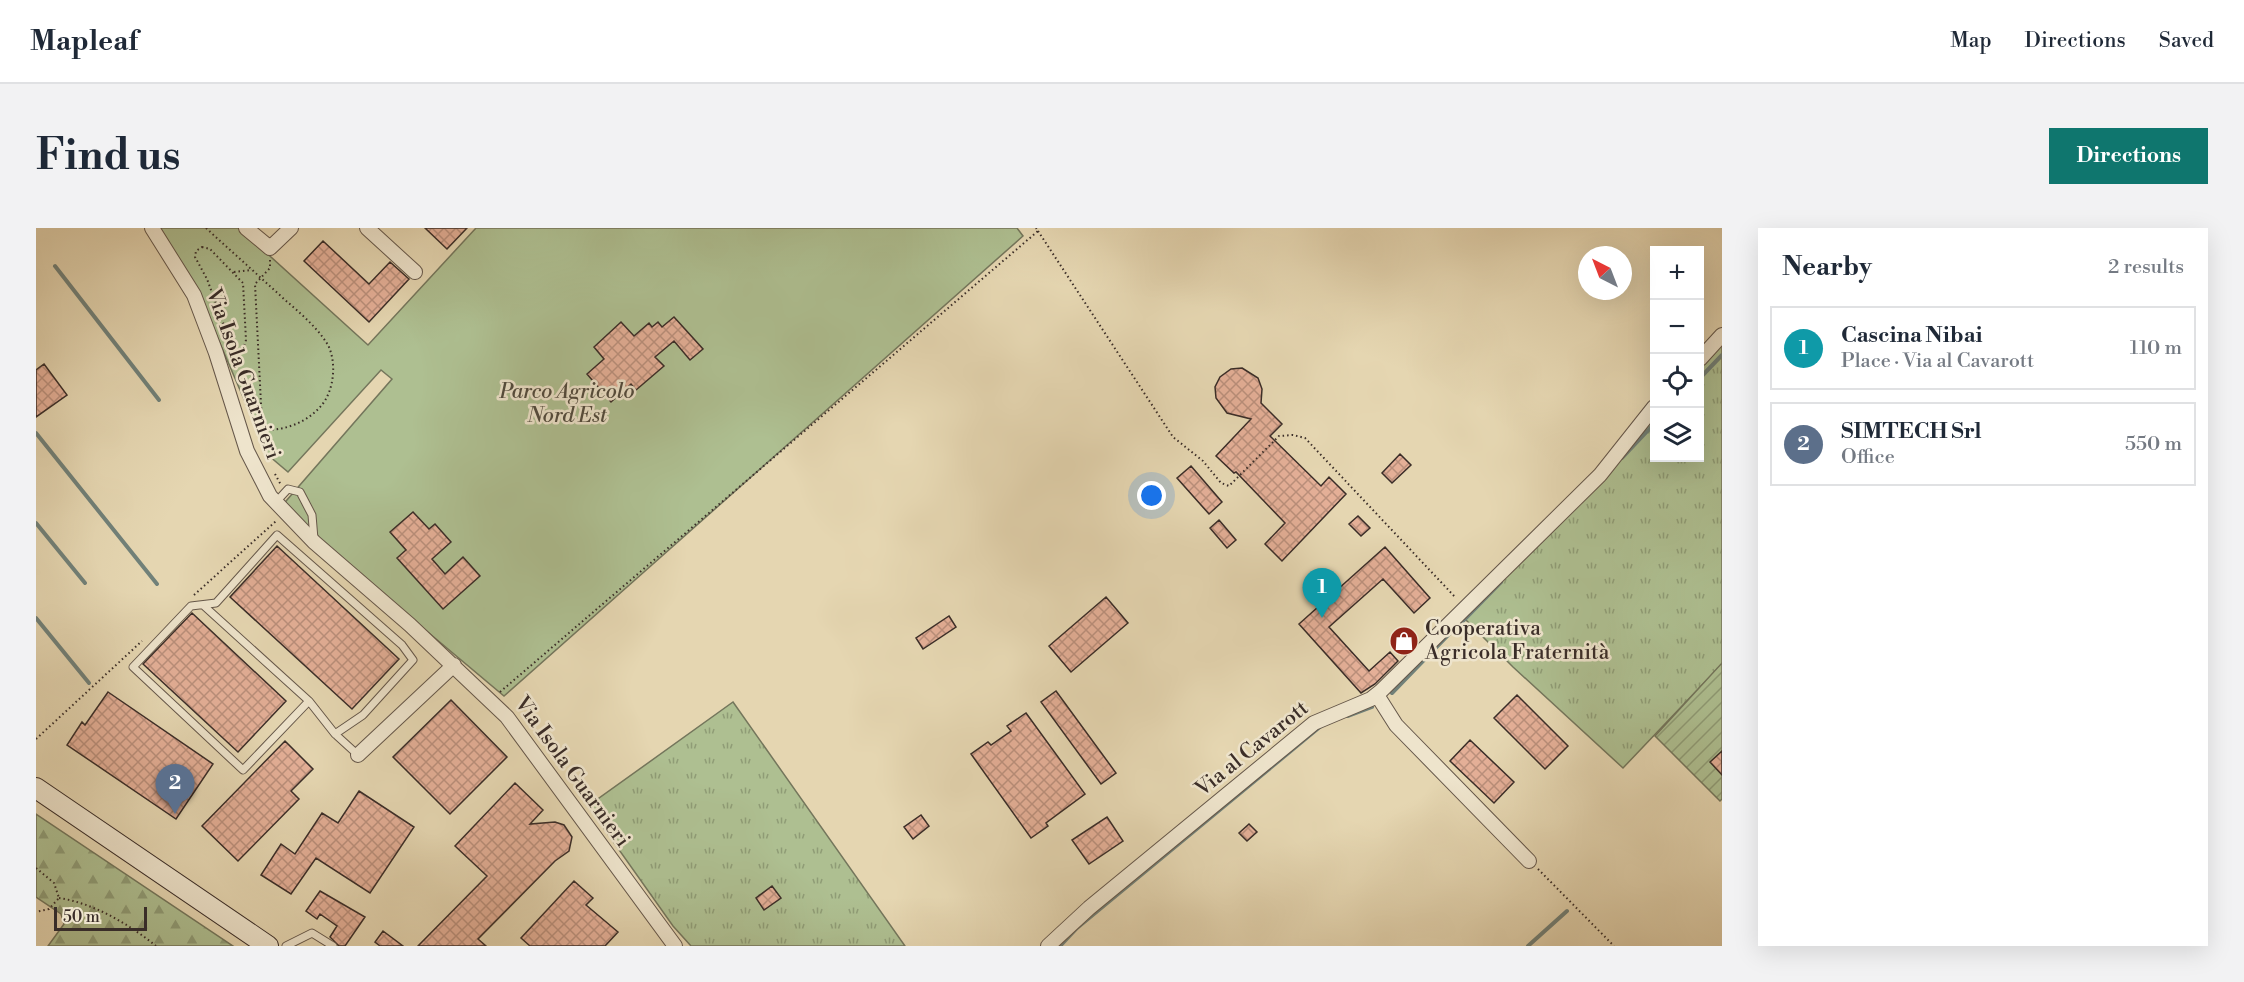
<!DOCTYPE html>
<meta charset="utf-8">
<style>
body{margin:0;font-family:"Libre Bodoni",serif;background:#f2f2f3;color:#1f2937}
.controls{position:absolute;right:18px;top:18px;display:grid;overflow:hidden;border-radius:0px;box-shadow:0 6px 24px #0002}
.controls button{width:54px;height:54px;display:grid;place-items:center;padding:0;border:0;border-bottom:2px solid #e0e1e3;background:#fff;color:#1f2937;font:30px sans-serif}
.compass{position:absolute;left:1542px;top:18px;width:54px;height:54px;border-radius:50%;background:#fff;box-shadow:0 6px 24px #0002;rotate:318deg}
.scale{position:absolute;left:18px;bottom:15px;width:93px;box-sizing:border-box;padding-left:6px;border:3px solid #3a2d28;border-top:0;font-size:16px;line-height:21px;white-space:nowrap;color:#3a2d28;-webkit-text-stroke:4px #eee4cc;paint-order:stroke}
.you{position:absolute;left:1116px;top:268px;width:21px;height:21px;margin:-15px;border:4px solid #fff;border-radius:50%;background:#1a73e8;box-shadow:0 0 0 9px #1a73e833}
.badge{display:grid;place-items:center;width:39px;height:39px;border-radius:50%;background:#0f766e;color:#fff;font-size:20px;font-weight:700}
.pin{position:absolute;translate:-50% -50px;filter:drop-shadow(0 2px 3px #0008)}
.pin::after{content:'';position:absolute;top:32px;width:21px;height:18px;background:inherit;clip-path:polygon(0 0,100% 0,50% 100%)}
.list{margin:0;padding:0;list-style:none}
h2{display:flex;justify-content:space-between;align-items:center;height:78px;margin:0;padding:0 24px;font-size:26px}
h2 small{font-size:20px;font-weight:400;color:#747a83}
.list li{display:grid;grid-template-columns:39px 1fr auto;gap:18px;align-items:center;box-sizing:border-box;height:84px;margin:0 12px 12px;padding:0 12px;border:2px solid #e0e1e3;border-radius:0px}
.list b{display:block;font-size:22px;white-space:nowrap}
.list p{margin:0;font-size:20px;white-space:nowrap;color:#747a83}
.list em{font-size:20px;font-style:normal;color:#747a83}
.icon{flex:none;width:33px;height:33px;fill:none;stroke:currentColor;stroke-width:2;stroke-linecap:round;stroke-linejoin:round}
.map{position:relative;flex:none;width:1686px;height:718px;overflow:hidden;border-radius:0px}
header{display:flex;align-items:center;gap:36px;box-sizing:border-box;height:84px;padding:0 30px;background:#fff;border-bottom:2px solid #e0e1e3}
header strong{font-size:28px}
nav{display:flex;gap:33px;margin-inline-start:auto;font-size:21px}
.intro{display:flex;align-items:center;justify-content:space-between;box-sizing:border-box;height:144px;padding:0 36px}
h1{margin:0;font-size:42px}
.button{padding:15px 27px;border-radius:0px;background:#0f766e;color:#fff;font-size:21px;font-weight:700}
main{display:flex;gap:36px;padding:0 36px}
aside{flex:1;background:#fff;border-radius:0px;box-shadow:0 6px 24px #0002}
.map>svg:first-child{display:block}
.grass{fill:url(#grass-tufts);stroke:#74765c;stroke-width:1.5}
.forest{fill:url(#forest-firs);stroke:#74765c;stroke-width:1.5}
.park{fill:#aebf91;stroke:#74765c;stroke-width:1.5}
.garden{fill:url(#garden-furrows);stroke:#74765c;stroke-width:1.5}
.lines{fill:none;stroke-linecap:round;stroke-linejoin:round}
.stream{stroke:#718179;stroke-width:4}
.building{fill:url(#building-cross-hatch);stroke:#3a2d28;stroke-width:1.5}
.service-casing{stroke:#65574a;stroke-width:9}
.minor-casing{stroke:#65574a;stroke-width:16}
.secondary-casing{stroke:#3a2d28;stroke-width:22}
.path{stroke:#3a2d28;stroke-width:2;stroke-dasharray:1.5 3;stroke-linecap:butt}
.service{stroke:#eee4cc;stroke-width:7}
.minor{stroke:#eee4cc;stroke-width:14}
.secondary{stroke:#eee4cc;stroke-width:20}
.labels{text-anchor:middle;dominant-baseline:central;stroke-width:5;stroke-linejoin:round;paint-order:stroke}
.street-label{font-size:21px;fill:#3a2d28;stroke:#eee4cc}
.park-label{font-size:21px;font-style:italic;fill:#514a3d;stroke:#eee4cc}
.poi-label{font-size:21px;fill:#3a2d28;stroke:#eee4cc;text-anchor:start}
</style>
<header>
<strong>Mapleaf</strong>
<nav><a>Map</a><a>Directions</a><a>Saved</a></nav>
</header>
<div class="intro"><h1>Find us</h1><a class="button">Directions</a></div>
<main>
<div class="map">
<svg width="1686" height="718" viewBox="0 0 1686 718">
<defs>
<pattern id="grass-tufts" width="24" height="20" patternUnits="userSpaceOnUse" patternTransform="scale(1.5)"><rect width="24" height="20" fill="#aebf91"/><path d="M3 7l-1-3M5 7V3M7 7l1-3M15 17l-1-3M17 17v-4M19 17l1-3" fill="none" stroke="#8f9c76"/></pattern>
<pattern id="forest-firs" width="22" height="20" patternUnits="userSpaceOnUse" patternTransform="scale(1.5)"><rect width="22" height="20" fill="#aebf91"/><path d="M5 1l3.5 6h-7zM16 11l3.5 6h-7z" fill="#8f9c76"/></pattern>
<pattern id="garden-furrows" width="10" height="10" patternUnits="userSpaceOnUse" patternTransform="scale(1.5)"><rect width="10" height="10" fill="#aebf91"/><path d="M-1 1l2-2M0 10L10 0M9 11l2-2" fill="none" stroke="#8f9c76"/></pattern>
<pattern id="building-cross-hatch" width="8" height="8" patternUnits="userSpaceOnUse" patternTransform="scale(1.5)"><rect width="8" height="8" fill="#e4af97"/><path d="M0 0l8 8M0 8l8-8" fill="none" stroke="#ba8f7b"/></pattern>
</defs>
<rect width="100%" height="100%" fill="#e5d6b1"/>
<filter id="stains"><feTurbulence type="fractalNoise" baseFrequency=".00333" numOctaves="4"/><feColorMatrix values="0 0 0 0 .2 0 0 0 0 .09 0 0 0 0 .02 0 0 0 .5 -.17"/></filter>
<radialGradient id="worn" r=".72"><stop offset=".6" stop-color="#630" stop-opacity="0"/><stop offset="1" stop-color="#630" stop-opacity=".3"/></radialGradient>
<path class="grass" d="M1686 112V436L1587 540 1477 439 1424 386 1618 186V230H1664V134Z
M697 474 869 718H655L637 698 552 578Z"/>
<path class="forest" d="M0 586 197 718H12L28 696 25 686 0 669Z"/>
<path class="park" d="M124 0H203L332 117 440 0H981L987 8 468 468 244 280 356 151 345 142 252 244 232 227 158 55Z"/>
<path class="garden" d="M1686 435V571L1684 573 1619 508Z"/>
<g class="lines">
<path class="stream" d="M19 38 123 172
M1664 150 1686 127
M0 205 121 356
M1586 230 1618 196
M0 295 49 355
M0 390 53 455
M1423 397 1465 354
M1356 465 1414 405
M1312 488 1336 479
M1024 718 1041 700 1285 498
M1492 718 1531 683"/>
</g>
<path class="building" d="M389 0H431L411 21Z
M287 13 333 56 354 34 373 51 333 94 268 33Z
M638 89 667 121 654 132 638 113 619 129 628 138 600 162 595 156 575 174 551 146 568 131 558 119 585 94 598 108 613 95 616 99 622 94 626 99Z
M8 136 31 167 0 189V142Z
M1206 140 1222 150 1226 161 1225 175 1246 196 1234 208 1285 258 1293 249 1310 266 1246 333 1229 316 1249 295 1200 244 1198 245 1180 228 1215 191 1191 185 1180 170 1179 159 1184 149 1195 141Z
M1364 226 1375 237 1356 255 1346 245Z
M1155 238 1186 274 1173 286 1141 250Z
M377 284 393 301 399 296 415 314 396 331 409 346 427 329 444 348 407 381 361 330 370 322 354 304Z
M1322 288 1334 300 1325 308 1313 296Z
M1183 292 1200 312 1191 320 1174 300Z
M241 318 363 431 316 481 194 369Z
M1349 319 1394 370 1378 385 1347 351 1293 399 1333 443 1354 424 1362 433 1339 456 1325 465 1263 396Z
M1070 369 1092 395 1035 444 1013 418Z
M156 385 250 473 202 524 107 436Z
M913 388 920 399 887 421 880 410Z
M1020 463 1080 545 1065 556 1005 474Z
M72 464 177 536 140 591 31 517 46 494 49 497Z
M1481 467 1532 518 1509 541 1458 490Z
M415 472 471 529 414 586 357 529Z
M990 485 1049 566 1010 595 1012 598 995 610 935 526 952 514 955 517 975 503 971 498Z
M1434 512 1478 554 1458 575 1414 533Z
M249 513 277 541 255 563 263 571 202 633 166 598Z
M1686 523V547L1674 534Z
M479 555 507 582 494 596 519 594 528 597 536 609 533 623 519 633 442 711 450 718H382L451 648 419 618Z
M323 563 378 599 334 665 280 630 255 666 225 647 245 616 259 626 286 585 302 595Z
M885 587 893 598 877 611 868 599Z
M1071 589 1087 613 1053 636 1036 612Z
M1213 596 1221 604 1211 613 1203 605Z
M538 653 557 670 550 677 582 704 569 718H494L485 710Z
M736 658 745 670 728 682 720 670Z
M284 663 329 689 309 718H303L294 709 301 698 284 686 281 691 270 683Z
M347 703 367 718H344L339 714Z"/>
<g class="lines">
<g class="service-casing">
<path id="service" d="M240 274 252 261 264 264 276 287 278 311
M167 377 273 473
M299 506 273 473 207 542 97 439 155 378 180 375 241 307 366 417 377 432 327 487 299 506 322 527
M250 718 276 705 297 718"/>
</g>
<g class="minor-casing">
<path id="minor" d="M116 0 158 67 180 125 211 223 234 268 278 314 374 397 471 489 639 718
M210 0 234 20 255 0
M331 0 379 44
M1664 131 1686 107
M1341 467 1360 497 1493 633
M322 527 418 437
M1012 718 1053 680 1278 495 1335 471 1345 463 1564 247 1618 179"/>
</g>
<g class="secondary-casing">
<path id="secondary" d="M0 560 232 718"/>
</g>
<path class="path" d="M170 0C196 24 222 47 248 71 264 85 281 99 292 117 301 135 298 163 285 178 270 195 250 202 228 202L226 196 219 56 234 40V32
M1002 3 1137 209 1167 233 1185 255 1193 258 1243 208 1257 207 1269 210 1420 370
M166 19 174 21 207 55 210 112 208 118 203 122 196 119 171 51 159 29 160 23Z
M198 44 216 42
M239 246 245 257
M158 367 240 293
M464 464 1002 3 1000 0
M0 511 106 413
M0 640 18 655 23 670 13 681 0 684
M1502 641 1578 718
M23 670C57 675 93 696 120 718"/>
<use href="#service" class="service"/>
<use href="#minor" class="minor"/>
<use href="#secondary" class="secondary"/>
</g>
<defs>
<g id="shop-disc" transform="scale(1.5)"><circle r="9.5" fill="#8f2418" stroke="#eee4cc"/><path d="M-5-2.5h2.3a2.7 3.5 0 0 1 5.4 0H5L5.5 6h-11ZM-1.5-2.5h3a1.5 2.3 0 0 0-3 0Z" fill="#fff"/></g>
</defs>
<g fill-rule="evenodd">
<use href="#shop-disc" x="1368" y="413"/>
</g>
<g class="labels">
<g class="street-label">
<text transform="translate(207 146) rotate(70)">Via Isola Guarnieri</text>
<text transform="translate(1216 521) rotate(-39)">Via al Cavarott</text>
<text transform="translate(536 544) rotate(54)">Via Isola Guarnieri</text>
</g>
<g class="park-label">
<text x="531" y="164">Parco Agricolo<tspan x="531" dy="24">Nord Est</tspan></text>
</g>
<g class="poi-label">
<text x="1389" y="401">Cooperativa<tspan x="1389" dy="24">Agricola Fraternità</tspan></text>
</g>
</g>
<rect width="100%" height="100%" filter="url(#stains)"/>
<rect width="100%" height="100%" fill="url(#worn)"/>
</svg>
<div class="controls">
<button>+</button>
<button>−</button>
<button><svg class="icon" aria-label="locate" viewBox="0 0 24 24"><circle cx="12" cy="12" r="6"/><path d="M12 2v4M12 18v4M2 12h4M18 12h4"/></svg></button>
<button><svg class="icon" aria-label="layers" viewBox="0 0 24 24"><path d="M12 4l9 5-9 5-9-5zM3 14l9 5 9-5"/></svg></button>
</div>
<svg class="compass" viewBox="-18 -18 36 36"><path d="M0-13l5 13h-10z" fill="#e53935"/><path d="M0 13l5-13h-10z" fill="#747a83"/></svg>
<div class="scale">50 m</div>
<div class="you"></div>
<div class="pin badge" style="left:1286px;top:390px;background:#0f9aa8">1</div>
<div class="pin badge" style="left:139px;top:586px;background:#5c6f8a">2</div>
</div>
<aside>
<h2>Nearby<small>2 results</small></h2>
<ul class="list">
<li><span class="badge" style="background:#0f9aa8">1</span><div><b>Cascina Nibai</b><p>Place · Via al Cavarott</p></div><em>110 m</em></li>
<li><span class="badge" style="background:#5c6f8a">2</span><div><b>SIMTECH Srl</b><p>Office</p></div><em>550 m</em></li>
</ul>
</aside>
</main>
